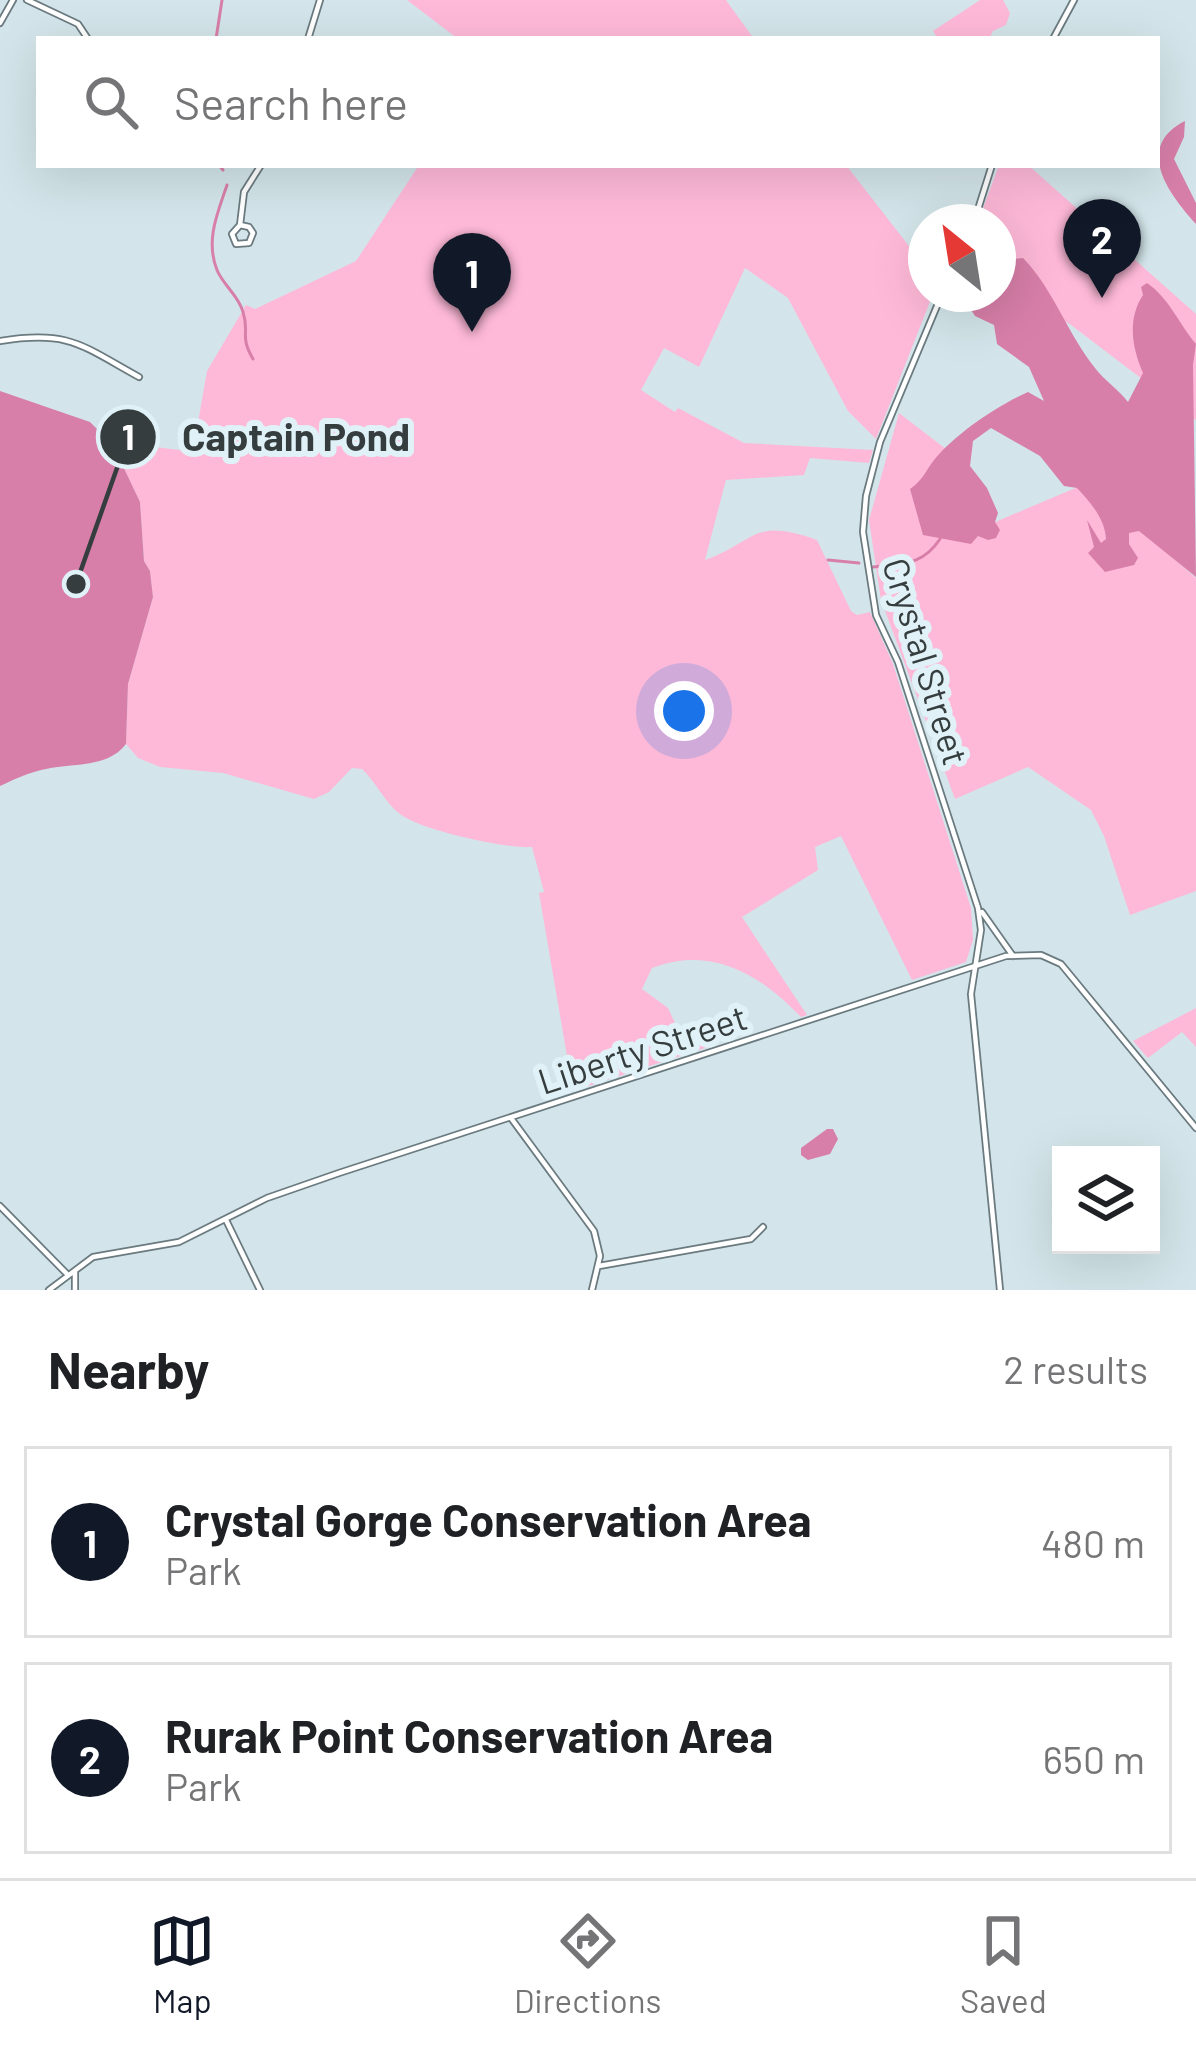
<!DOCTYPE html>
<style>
body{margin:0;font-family:Barlow,sans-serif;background:#f2f2f2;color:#202124}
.controls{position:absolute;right:36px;bottom:36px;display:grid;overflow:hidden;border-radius:0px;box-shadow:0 12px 48px #0002}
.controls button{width:108px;height:108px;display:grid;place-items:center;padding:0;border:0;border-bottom:3px solid #e0e0e0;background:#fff;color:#202124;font:60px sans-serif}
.compass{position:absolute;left:908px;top:204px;width:108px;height:108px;border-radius:50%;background:#fff;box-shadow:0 12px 48px #0002;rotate:330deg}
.you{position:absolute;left:684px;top:711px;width:42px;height:42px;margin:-30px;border:9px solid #fff;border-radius:50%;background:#1a73e8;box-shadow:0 0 0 18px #1a73e833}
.badge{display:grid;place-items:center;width:78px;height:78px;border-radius:50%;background:#111827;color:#fff;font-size:39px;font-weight:700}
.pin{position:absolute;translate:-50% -99px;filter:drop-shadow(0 3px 6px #0008)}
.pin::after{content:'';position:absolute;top:63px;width:42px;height:36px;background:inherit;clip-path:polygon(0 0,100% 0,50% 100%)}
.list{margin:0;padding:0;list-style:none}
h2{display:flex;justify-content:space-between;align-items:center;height:156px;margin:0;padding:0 48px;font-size:51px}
h2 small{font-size:39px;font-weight:400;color:#757577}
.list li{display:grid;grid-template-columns:78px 1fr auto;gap:36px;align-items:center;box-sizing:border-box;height:192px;margin:0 24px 24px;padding:0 24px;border:3px solid #e0e0e0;border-radius:0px}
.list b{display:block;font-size:45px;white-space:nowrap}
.list p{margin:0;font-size:39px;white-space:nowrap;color:#757577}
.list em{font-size:39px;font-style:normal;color:#757577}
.icon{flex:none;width:66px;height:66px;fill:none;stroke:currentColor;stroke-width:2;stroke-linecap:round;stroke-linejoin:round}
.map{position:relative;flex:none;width:1196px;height:1290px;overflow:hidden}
.search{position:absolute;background:#fff;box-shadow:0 12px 48px #0002;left:36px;right:36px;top:36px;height:132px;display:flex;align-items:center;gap:30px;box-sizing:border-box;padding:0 42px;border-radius:0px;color:#757577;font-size:45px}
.sheet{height:588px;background:#fff}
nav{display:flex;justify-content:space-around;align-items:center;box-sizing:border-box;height:168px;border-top:3px solid #e0e0e0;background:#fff;font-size:33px;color:#757577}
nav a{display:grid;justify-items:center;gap:6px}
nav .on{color:#111827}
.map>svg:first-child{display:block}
.green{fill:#feb9d8}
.water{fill:#d87fa9}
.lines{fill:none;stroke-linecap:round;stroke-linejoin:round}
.stream{stroke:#d87fa9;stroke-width:3}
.street-casing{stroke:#6a7a7f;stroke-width:8}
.street{stroke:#fff;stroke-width:4.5}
.labels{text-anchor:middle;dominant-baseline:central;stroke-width:12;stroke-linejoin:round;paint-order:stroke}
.street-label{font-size:36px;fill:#363d3f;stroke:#e0f2f7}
.leader{fill:none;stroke:#363d3f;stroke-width:4.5}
.callout-dot{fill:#363d3f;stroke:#e0f2f7;stroke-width:4.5}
.mark-label{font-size:36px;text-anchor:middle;font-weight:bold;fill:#fff}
.callout-label{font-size:39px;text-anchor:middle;font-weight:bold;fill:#363d3f;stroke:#e0f2f7;stroke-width:12;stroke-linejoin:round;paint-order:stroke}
</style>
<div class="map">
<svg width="1196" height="1290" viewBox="0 0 1196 1290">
<rect width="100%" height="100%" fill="#d3e5ea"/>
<path class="green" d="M407 0H726L754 39H458Z
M980 0H1003L1010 13 1006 25 993 31 989 39H938L933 31Z
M419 165H846L926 268V294H933L876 439 848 411 788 298 745 268 699 367 664 348 641 390 675 412 678 408 744 443 873 450 869 463 810 458 804 475 726 480 705 560C757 541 752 517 817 540L851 611 857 615 870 612 893 664 971 908 973 940 966 962 912 980 841 836 815 847 818 870 742 917 807 1015 801 1017C760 974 711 945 652 968L642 989 668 1008 684 1042 708 1047 573 1091 539 893 544 892 532 847C506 849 420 830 400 814 385 803 376 782 362 769L352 768 329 792 314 799 223 773 160 767 138 758 126 744 128 684 153 597 150 571 144 561 140 502 113 445C124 441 175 451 193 451L207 371 246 305 255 309 356 261Z
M999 165H1028L1196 314V420L1071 325 998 282V222H978Z
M899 413 955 456 993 523 1080 486 1099 511 1108 537 1120 539 1137 527 1196 578V891L1130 915 1104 836 1091 810 1028 767 955 799 881 600 869 520Z
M1196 1008V1047L1182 1032 1148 1058 1133 1041Z"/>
<path class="water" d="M1185 121 1184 137 1174 159 1196 203V224C1168 193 1134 147 1185 121Z
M1023 258C1054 290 1067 333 1095 368 1105 381 1118 389 1128 402L1143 373C1132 348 1127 319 1143 295L1141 287 1147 283C1169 298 1179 324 1196 344L1193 365 1196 577 1139 531 1129 533V544L1138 558 1134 565 1105 572 1088 553 1094 547 1087 520 1101 543 1106 539C1105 519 1091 503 1077 488L1064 486 1040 456 991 428 973 441 970 466 987 488 998 513 995 522 1000 530 996 538 988 540 978 536 971 544 923 535 910 489C923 480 925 472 934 460 955 434 998 405 1028 392L1044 401 1029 367 997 344 994 325 975 316 961 294H998V261Z
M0 391 90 422 113 445 140 502 144 561 150 571 153 597 128 684 126 744C108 768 73 763 46 769 30 772 15 779 0 786Z
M827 1129H833L838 1139 830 1154 808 1160 801 1155V1148Z"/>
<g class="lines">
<path class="stream" d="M216 39 222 0
M219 165 223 170
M227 185C218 212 205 240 217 270 223 285 239 296 243 312 250 333 239 335 253 359
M828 560 859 563
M873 567C903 563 922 566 940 539"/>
<g class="street-casing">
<path id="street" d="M27 0 78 24 88 39
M0 23 13 0
M308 39 320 0
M1053 39 1074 0
M974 222 992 165
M240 225 249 227 253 233 249 243 236 244 232 234 240 225 244 192 261 165
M942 294 880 442 866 496 863 532 876 615 898 662 978 908 981 930 971 994 1000 1290
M0 341C69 330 81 345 139 377
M982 912 1013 956
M511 1118 594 1231 600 1256 592 1290
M0 1206 67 1274
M226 1220 260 1290
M599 1266 751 1239 763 1227
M75 1272V1290
M49 1290 93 1257 179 1242 267 1198 339 1173 1006 956 1041 955 1061 964 1196 1128"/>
</g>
<use href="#street" class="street"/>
</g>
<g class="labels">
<g class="street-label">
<text transform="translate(927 661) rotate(73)">Crystal Street</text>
<text transform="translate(642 1048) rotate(-18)">Liberty Street</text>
</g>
</g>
<path class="leader" d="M76 584L128 437"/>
<g class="callout-dot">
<circle cx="76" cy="584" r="12"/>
<circle cx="128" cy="437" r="30"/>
</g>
<g class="mark-label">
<text x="128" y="450">1</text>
</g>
<g class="callout-label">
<text x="296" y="451">Captain Pond</text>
</g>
</svg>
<div class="controls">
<button><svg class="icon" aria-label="layers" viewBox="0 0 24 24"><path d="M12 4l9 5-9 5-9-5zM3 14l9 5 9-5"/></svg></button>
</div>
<svg class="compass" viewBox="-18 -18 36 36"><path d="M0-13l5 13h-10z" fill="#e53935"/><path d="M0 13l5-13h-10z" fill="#757577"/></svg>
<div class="you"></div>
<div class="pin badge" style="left:472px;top:332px">1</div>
<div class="pin badge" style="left:1102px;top:298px">2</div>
<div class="search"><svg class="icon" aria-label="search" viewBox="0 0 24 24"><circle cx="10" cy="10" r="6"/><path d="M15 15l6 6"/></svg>Search here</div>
</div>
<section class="sheet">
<h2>Nearby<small>2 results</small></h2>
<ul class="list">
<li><span class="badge">1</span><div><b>Crystal Gorge Conservation Area</b><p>Park</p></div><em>480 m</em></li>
<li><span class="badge">2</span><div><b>Rurak Point Conservation Area</b><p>Park</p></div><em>650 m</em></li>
</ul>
</section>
<nav>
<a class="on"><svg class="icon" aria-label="map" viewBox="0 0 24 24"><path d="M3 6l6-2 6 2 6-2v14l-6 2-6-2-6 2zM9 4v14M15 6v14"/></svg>Map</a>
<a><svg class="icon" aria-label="directions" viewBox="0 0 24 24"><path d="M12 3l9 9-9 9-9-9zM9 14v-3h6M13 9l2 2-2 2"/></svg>Directions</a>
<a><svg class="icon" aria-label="saved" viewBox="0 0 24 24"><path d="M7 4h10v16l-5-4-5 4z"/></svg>Saved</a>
</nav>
